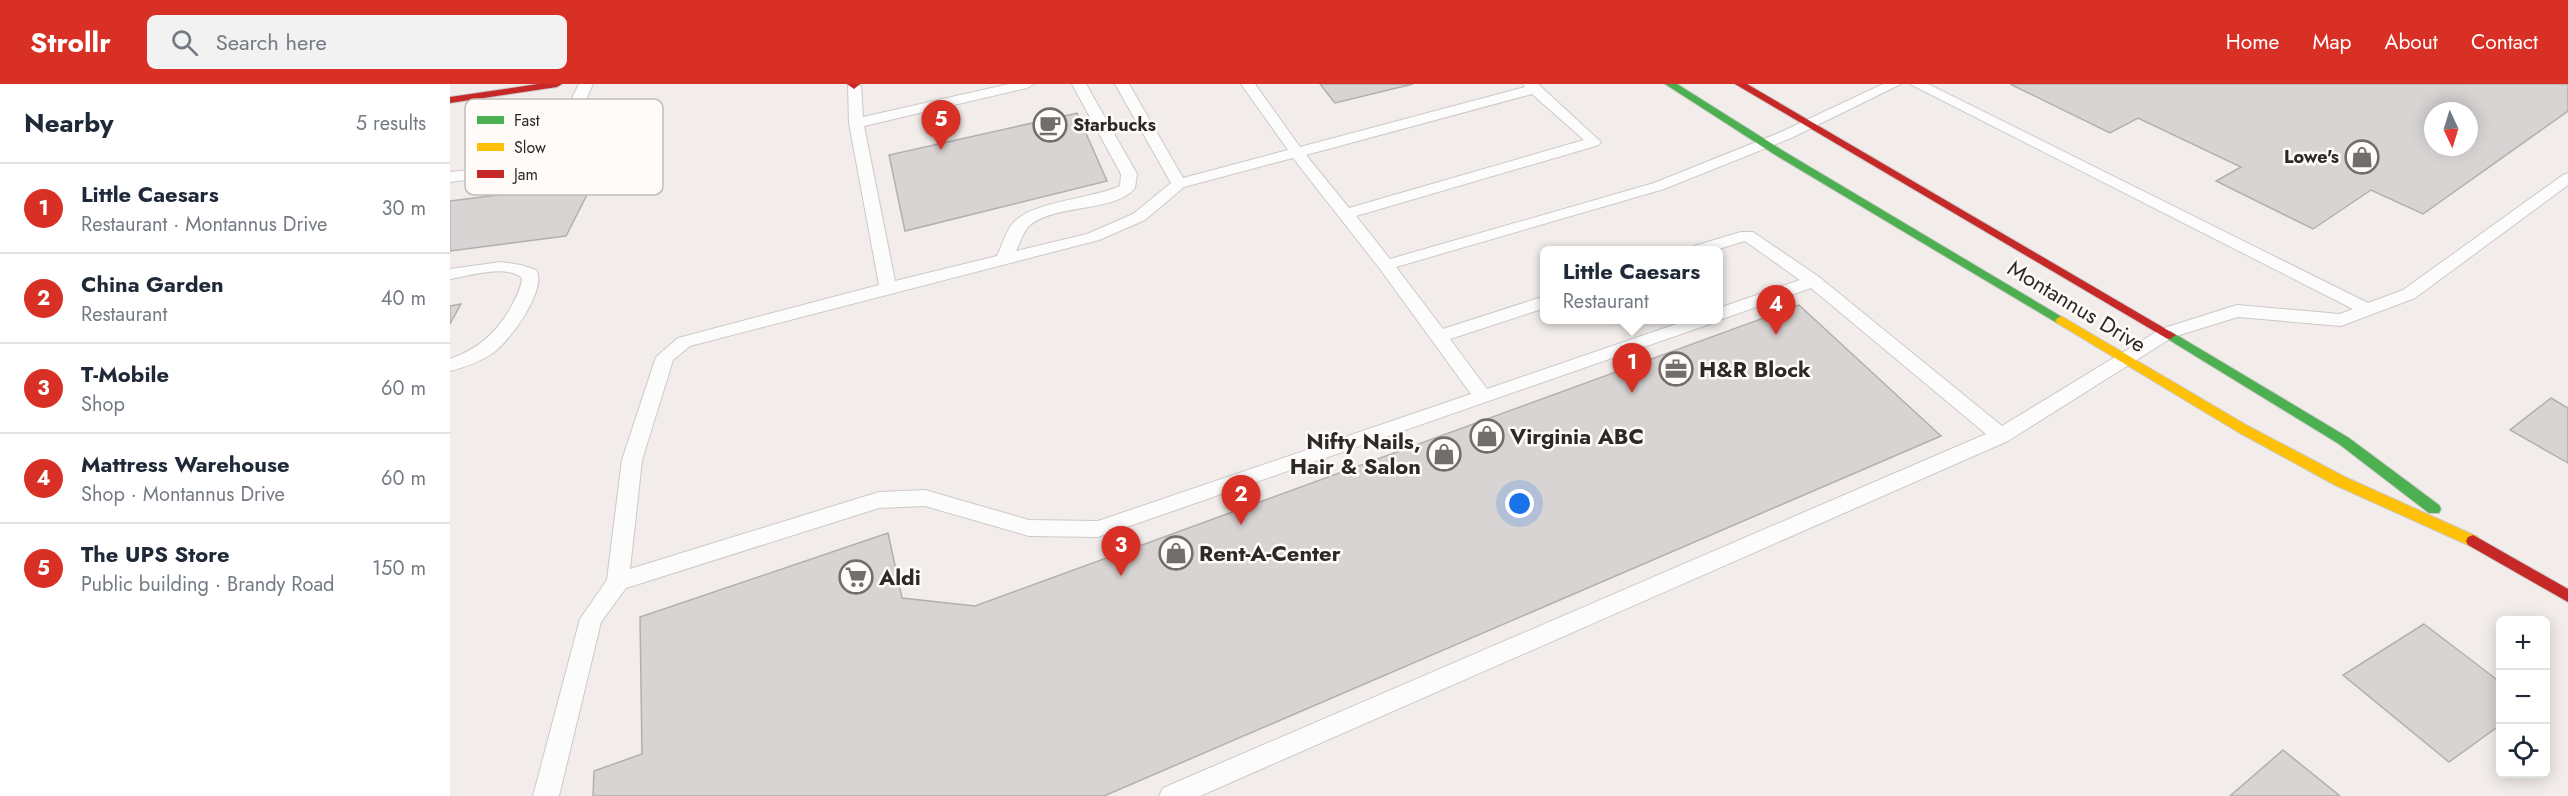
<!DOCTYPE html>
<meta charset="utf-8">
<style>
body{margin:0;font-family:Jost,sans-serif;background:#f2f2f3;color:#1f2937}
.controls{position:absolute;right:18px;bottom:18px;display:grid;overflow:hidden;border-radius:9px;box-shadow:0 3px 15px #0003}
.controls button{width:54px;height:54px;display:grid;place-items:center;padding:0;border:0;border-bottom:2px solid #e0e1e3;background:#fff;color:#1f2937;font:30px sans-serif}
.compass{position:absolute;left:1974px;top:18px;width:54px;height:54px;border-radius:50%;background:#fff;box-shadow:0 3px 15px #0003;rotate:176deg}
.you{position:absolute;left:1070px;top:420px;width:21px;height:21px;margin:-15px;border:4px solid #fff;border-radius:50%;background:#1a73e8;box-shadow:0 0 0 9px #1a73e833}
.badge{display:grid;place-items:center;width:39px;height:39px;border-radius:50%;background:#d93025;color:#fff;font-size:20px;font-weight:700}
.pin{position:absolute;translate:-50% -50px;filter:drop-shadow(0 2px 3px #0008)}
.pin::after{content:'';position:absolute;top:32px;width:21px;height:18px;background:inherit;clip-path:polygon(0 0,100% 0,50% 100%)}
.popup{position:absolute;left:1090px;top:162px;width:183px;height:78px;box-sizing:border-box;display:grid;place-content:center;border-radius:9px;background:#fff;filter:drop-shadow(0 2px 4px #0005);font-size:20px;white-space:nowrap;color:#747a83}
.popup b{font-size:22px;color:#1f2937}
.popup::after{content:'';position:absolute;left:50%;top:100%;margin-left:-12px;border:12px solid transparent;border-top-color:#fff}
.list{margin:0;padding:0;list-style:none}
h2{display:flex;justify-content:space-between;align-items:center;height:78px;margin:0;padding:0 24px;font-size:26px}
h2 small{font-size:20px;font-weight:400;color:#747a83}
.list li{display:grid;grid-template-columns:39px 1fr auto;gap:18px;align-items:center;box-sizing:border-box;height:90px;padding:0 24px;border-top:2px solid #e0e1e3}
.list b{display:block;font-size:22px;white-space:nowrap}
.list p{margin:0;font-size:20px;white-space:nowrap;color:#747a83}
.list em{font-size:20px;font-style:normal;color:#747a83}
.icon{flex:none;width:33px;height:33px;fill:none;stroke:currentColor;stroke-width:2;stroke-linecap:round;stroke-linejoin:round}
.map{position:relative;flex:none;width:2118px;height:712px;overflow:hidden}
header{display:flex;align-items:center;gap:36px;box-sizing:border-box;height:84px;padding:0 30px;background:#d93025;color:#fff}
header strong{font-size:28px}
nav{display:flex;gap:33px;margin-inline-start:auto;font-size:21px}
.search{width:420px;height:54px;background:#f2f2f3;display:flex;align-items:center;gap:15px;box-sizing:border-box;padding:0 21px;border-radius:9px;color:#747a83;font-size:22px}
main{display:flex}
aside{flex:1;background:#fff}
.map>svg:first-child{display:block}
.building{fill:#d8d4d4;stroke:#b2afaf;stroke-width:1.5;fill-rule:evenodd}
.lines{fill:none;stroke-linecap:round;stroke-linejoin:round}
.lane-casing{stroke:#ccc9c7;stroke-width:2}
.fast-casing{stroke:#ccc9c7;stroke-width:2}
.slow-casing{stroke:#ccc9c7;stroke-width:2}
.jam-casing{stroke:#ccc9c7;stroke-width:2}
.lane{fill:#fdfcfc;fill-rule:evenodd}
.fast{fill:#4caf50;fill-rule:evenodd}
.slow{fill:#ffc107;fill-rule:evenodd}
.jam{fill:#c62828;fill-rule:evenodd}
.labels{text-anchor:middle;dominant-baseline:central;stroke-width:5;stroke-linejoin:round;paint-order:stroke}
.far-poi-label{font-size:18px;font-weight:bold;fill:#2c2927;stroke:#fefbf8;text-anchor:start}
.street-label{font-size:22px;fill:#2c2927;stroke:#fefbf8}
.poi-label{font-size:22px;font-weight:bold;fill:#2c2927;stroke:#fefbf8;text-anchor:start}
.key{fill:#fefbf8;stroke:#bfbcb9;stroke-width:1.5}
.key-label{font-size:16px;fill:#2c2927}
</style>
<header>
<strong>Strollr</strong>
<div class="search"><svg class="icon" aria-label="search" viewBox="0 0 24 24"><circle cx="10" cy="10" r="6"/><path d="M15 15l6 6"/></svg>Search here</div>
<nav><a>Home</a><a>Map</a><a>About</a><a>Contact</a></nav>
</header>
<main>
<aside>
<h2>Nearby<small>5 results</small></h2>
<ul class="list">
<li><span class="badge">1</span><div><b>Little Caesars</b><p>Restaurant · Montannus Drive</p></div><em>30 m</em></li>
<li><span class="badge">2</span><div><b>China Garden</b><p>Restaurant</p></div><em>40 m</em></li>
<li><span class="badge">3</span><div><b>T-Mobile</b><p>Shop</p></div><em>60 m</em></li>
<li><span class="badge">4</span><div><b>Mattress Warehouse</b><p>Shop · Montannus Drive</p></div><em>60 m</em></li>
<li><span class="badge">5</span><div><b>The UPS Store</b><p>Public building · Brandy Road</p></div><em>150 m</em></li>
</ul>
</aside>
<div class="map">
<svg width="2118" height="712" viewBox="0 0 2118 712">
<rect width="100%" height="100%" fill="#f2edea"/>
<path class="building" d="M870 0H963L885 19Z
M1560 0H2118V27L1973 130 1921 106 1863 145 1766 97 1791 83 1688 34 1660 49ZM1983 27H2019V63H1983Z
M627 29 657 97 455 147 439 71Z
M143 99 116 152 0 167V117Z
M11 220 0 240V222Z
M1349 221 1491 352 654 712H143L144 687 192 670 190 533 438 449 452 514 525 522Z
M2101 314 2118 324V379L2060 346Z
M1974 540 2050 598V641L1999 678 1893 591Z
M1833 666 1890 712H1780Z"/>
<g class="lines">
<g class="lane-casing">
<path id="lane" d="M129 0H143C135 17 128 35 117 50 91 89 43 92 0 98V88C38 84 82 81 105 46 115 32 121 15 129 0Z
M398 0 411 2 413 33 559 0H584L577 4 414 42 445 197 547 172C552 162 556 146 564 138 584 117 641 115 670 102L671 90 622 0H636L687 90 685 104C665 129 605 119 579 142 573 148 570 159 566 167L637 150 683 130 721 99 665 0H679L733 94 838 66 791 0H805L850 63 1075 3 1073 0H1088L1151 58 1149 61 906 132 940 175 1204 99 1331 48 1433 0H1451L1341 54 1214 105 946 183 993 245 1095 212V224L1000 255 1037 305 1238 236H1262L1260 240 648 453 579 452 475 422 429 424 176 504 151 538 109 712H83L130 535 157 496 172 376 206 273 228 254 429 201 399 39ZM1082 10 1134 56 899 124 856 71ZM843 74 930 185 1021 310 648 437 579 436 475 406 429 408 180 485 192 376 223 276 240 262 649 156 695 136 734 103Z
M1460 0H1478L1918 219 1953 206 2113 91 2118 89V101L1965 214 1891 242 1788 233 1723 253 1558 357 750 712H709L713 704 1536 350 1361 204 1275 234 1269 236H1268L1269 224 1350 196 1295 157 1265 166H1242L1244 162 1291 148H1303L1369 193 1552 342 1711 245 1787 221 1890 230 1903 225Z
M51 178 71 181 86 186C98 205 59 258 43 269 30 278 15 283 0 287V275C28 265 45 250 60 225 65 215 71 206 72 194 56 180 19 192 0 195V185Z"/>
</g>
<g class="fast-casing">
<path id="fast" d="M1215 0H1227L1335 68 1617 236 1611 240 1607 239 1327 72Z
M1720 247 1899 354 1989 421 1991 425 1989 429H1979L1889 360 1716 254 1714 251Z"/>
</g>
<g class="slow-casing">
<path id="slow" d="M1611 232 1798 342 1895 393 2028 453 2030 457 2028 461H2018L1885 401 1788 348 1607 239 1605 236Z"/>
</g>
<g class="jam-casing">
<path id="jam" d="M88 0H112L107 3 0 19V13Z
M397 0H410L404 5Z
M1285 0H1297L1726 251 1720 255 1716 254Z
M2023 451 2118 505V518L2018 461 2016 457 2018 453Z"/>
</g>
<use href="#lane" class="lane"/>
<use href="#fast" class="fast"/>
<use href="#slow" class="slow"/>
<use href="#jam" class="jam"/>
</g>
<defs>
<g id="cafe-ring" transform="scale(1.725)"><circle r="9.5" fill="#fefbf8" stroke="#716e6b" stroke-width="1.5"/><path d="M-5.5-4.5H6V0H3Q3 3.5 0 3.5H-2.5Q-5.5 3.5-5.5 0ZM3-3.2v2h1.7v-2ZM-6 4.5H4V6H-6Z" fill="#716e6b"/></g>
<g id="shop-ring" transform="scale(1.725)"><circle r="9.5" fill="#fefbf8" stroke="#716e6b" stroke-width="1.5"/><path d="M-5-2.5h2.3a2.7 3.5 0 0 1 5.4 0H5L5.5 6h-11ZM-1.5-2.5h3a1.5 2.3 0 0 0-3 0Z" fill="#716e6b"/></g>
<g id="office-ring" transform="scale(1.725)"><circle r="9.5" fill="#fefbf8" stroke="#716e6b" stroke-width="1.5"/><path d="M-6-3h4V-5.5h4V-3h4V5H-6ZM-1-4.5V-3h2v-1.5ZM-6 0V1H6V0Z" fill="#716e6b"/></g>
<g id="supermarket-ring" transform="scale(1.725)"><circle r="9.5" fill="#fefbf8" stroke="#716e6b" stroke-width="1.5"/><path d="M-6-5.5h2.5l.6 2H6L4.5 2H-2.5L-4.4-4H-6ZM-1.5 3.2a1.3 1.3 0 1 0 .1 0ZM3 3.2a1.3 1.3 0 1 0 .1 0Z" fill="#716e6b"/></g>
</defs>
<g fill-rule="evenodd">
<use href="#cafe-ring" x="600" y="41"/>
<use href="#shop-ring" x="1912" y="73"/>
<use href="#office-ring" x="1226" y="285"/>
<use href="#shop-ring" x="1037" y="352"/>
<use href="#shop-ring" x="994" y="370"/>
<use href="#shop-ring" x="726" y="469"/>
<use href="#supermarket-ring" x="406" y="493"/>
</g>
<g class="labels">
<g class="far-poi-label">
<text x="623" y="41">Starbucks</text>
<text x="1889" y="73" text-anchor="end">Lowe's</text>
</g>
<g class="street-label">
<text transform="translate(1627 222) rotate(31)">Montannus Drive</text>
</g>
<g class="poi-label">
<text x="1249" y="285">H&amp;R Block</text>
<text x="1060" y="352">Virginia ABC</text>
<text x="971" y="357" text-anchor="end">Nifty Nails,<tspan x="971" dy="25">Hair &amp; Salon</tspan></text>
<text x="749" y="469">Rent-A-Center</text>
<text x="429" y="493">Aldi</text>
</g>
</g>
<rect x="15" y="15" width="198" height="96" rx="9" class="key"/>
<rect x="27" y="32" width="27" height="8" fill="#4caf50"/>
<rect x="27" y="59" width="27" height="8" fill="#ffc107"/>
<rect x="27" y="86" width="27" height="8" fill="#c62828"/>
<g class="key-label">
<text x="64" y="42">Fast</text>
<text x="64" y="69">Slow</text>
<text x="64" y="96">Jam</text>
</g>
</svg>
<div class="controls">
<button>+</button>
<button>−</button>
<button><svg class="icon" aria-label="locate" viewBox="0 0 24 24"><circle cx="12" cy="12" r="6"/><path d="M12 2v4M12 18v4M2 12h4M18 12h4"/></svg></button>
</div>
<svg class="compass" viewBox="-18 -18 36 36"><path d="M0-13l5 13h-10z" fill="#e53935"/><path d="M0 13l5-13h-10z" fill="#747a83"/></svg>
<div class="you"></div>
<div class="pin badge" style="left:1182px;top:309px">1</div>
<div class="popup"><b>Little Caesars</b>Restaurant</div>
<div class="pin badge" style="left:791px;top:441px">2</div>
<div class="pin badge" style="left:671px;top:492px">3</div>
<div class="pin badge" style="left:1326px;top:251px">4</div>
<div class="pin badge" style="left:491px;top:66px">5</div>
</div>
</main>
